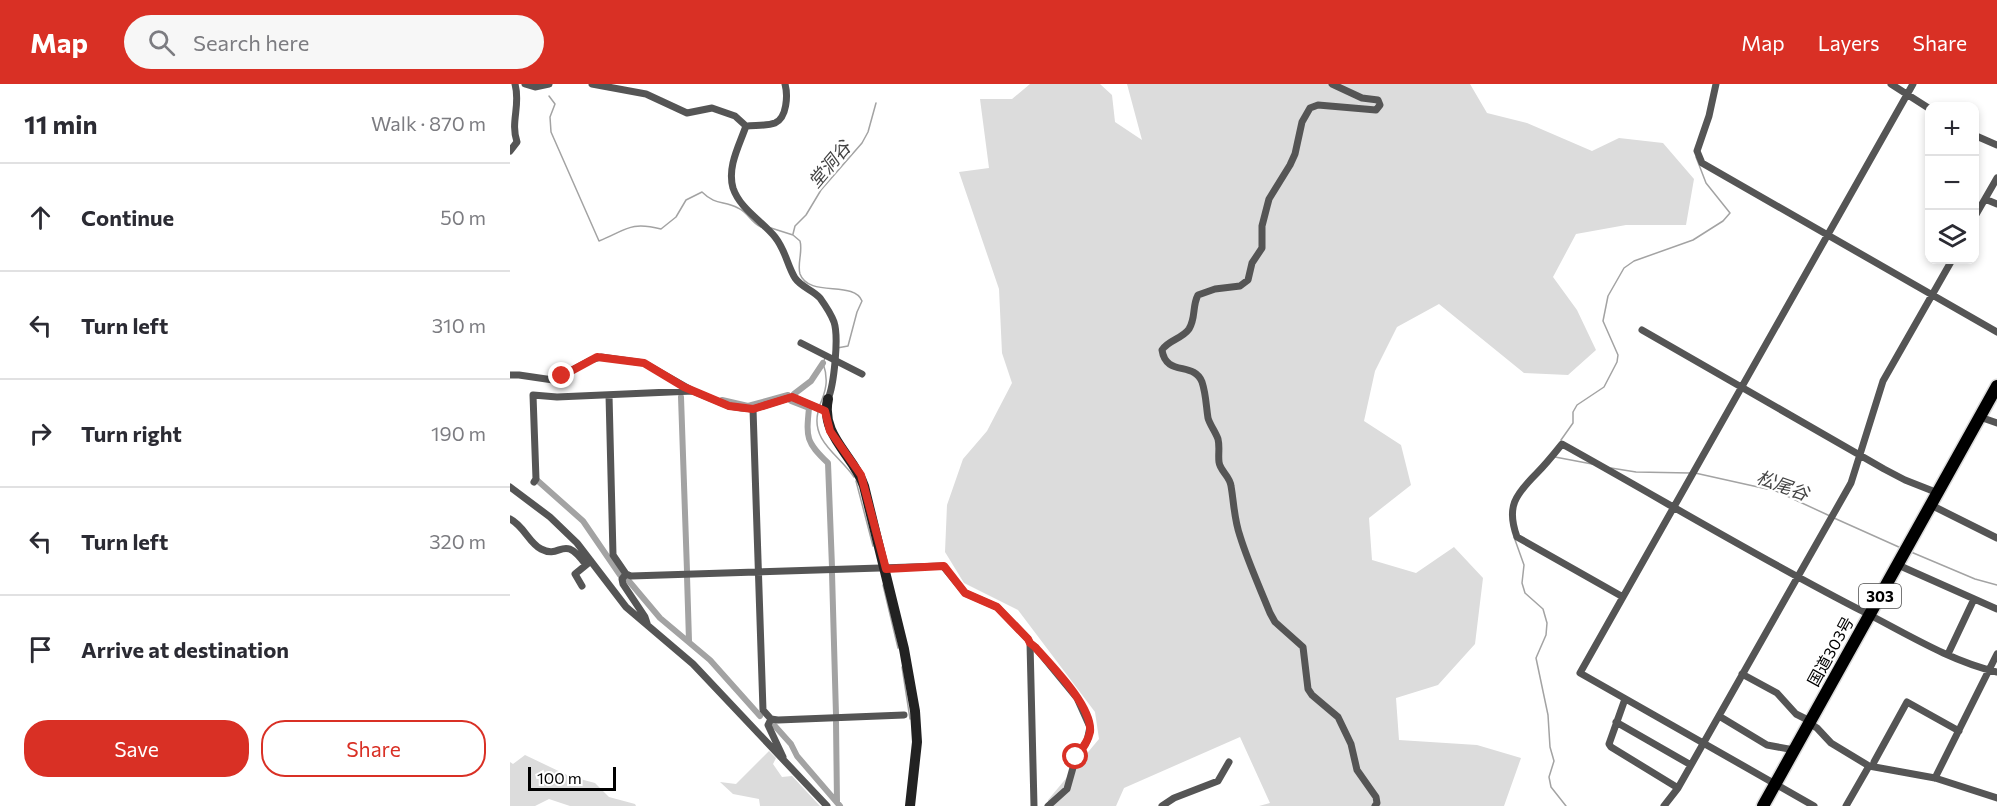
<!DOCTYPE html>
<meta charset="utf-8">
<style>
body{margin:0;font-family:Commissioner,"Noto Sans JP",sans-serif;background:#f7f7f7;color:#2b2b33}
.controls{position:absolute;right:18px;top:18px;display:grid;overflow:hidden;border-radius:12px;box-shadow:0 3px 9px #0003}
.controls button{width:54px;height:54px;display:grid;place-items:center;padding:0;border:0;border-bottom:2px solid #e1e1e2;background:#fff;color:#2b2b33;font:30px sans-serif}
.scale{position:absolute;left:18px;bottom:15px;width:88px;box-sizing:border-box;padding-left:6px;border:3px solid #000;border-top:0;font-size:16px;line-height:21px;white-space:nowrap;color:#000;-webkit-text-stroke:4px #fff;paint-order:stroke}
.stop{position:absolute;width:18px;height:18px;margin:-14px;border:4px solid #d93025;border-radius:50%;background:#fff}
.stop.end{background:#d93025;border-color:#fff;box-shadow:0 2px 6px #0008}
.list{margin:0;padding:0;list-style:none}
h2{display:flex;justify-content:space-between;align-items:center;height:78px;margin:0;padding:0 24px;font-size:26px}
h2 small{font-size:20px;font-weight:400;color:#7c7c81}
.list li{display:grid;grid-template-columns:39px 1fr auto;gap:18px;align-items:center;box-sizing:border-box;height:108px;padding:0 24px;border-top:2px solid #e1e1e2}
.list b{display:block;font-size:22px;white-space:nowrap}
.list em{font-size:20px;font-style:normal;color:#7c7c81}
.actions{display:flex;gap:12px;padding:18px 24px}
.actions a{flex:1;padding:14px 0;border:2px solid #d93025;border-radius:24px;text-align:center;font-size:21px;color:#d93025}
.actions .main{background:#d93025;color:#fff}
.icon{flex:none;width:33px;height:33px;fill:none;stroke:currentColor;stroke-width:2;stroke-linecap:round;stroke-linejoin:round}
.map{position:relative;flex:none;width:1487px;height:722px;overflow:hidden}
header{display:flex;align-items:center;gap:36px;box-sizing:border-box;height:84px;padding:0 30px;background:#d93025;color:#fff}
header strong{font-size:28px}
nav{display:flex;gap:33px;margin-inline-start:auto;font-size:21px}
.search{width:420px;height:54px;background:#f7f7f7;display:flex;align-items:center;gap:15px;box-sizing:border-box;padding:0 21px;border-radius:33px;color:#7c7c81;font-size:22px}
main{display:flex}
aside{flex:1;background:#fff}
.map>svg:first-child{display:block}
.green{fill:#dcdcdc}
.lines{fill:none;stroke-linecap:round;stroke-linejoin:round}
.stream{stroke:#a3a3a3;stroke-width:1.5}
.canal{stroke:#a3a3a3;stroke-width:6}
.highway-casing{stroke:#dbdbdb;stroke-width:15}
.street{stroke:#555;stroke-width:7}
.secondary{stroke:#222;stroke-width:10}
.highway{stroke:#000;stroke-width:12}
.street-bridge{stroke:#555;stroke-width:7}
.route{stroke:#d93025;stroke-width:8}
.labels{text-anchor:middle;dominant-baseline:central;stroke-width:4.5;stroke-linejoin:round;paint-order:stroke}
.shield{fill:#fff;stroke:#4c4c4c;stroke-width:1.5}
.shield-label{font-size:15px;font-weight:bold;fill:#000}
.street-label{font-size:16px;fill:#000;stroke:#fff}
.water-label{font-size:18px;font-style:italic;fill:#444;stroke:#fff}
</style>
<header>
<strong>Map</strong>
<div class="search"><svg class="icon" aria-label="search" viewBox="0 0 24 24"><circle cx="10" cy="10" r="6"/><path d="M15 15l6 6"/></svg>Search here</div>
<nav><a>Map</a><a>Layers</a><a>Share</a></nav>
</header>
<main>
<aside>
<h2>11 min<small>Walk · 870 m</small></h2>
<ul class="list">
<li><svg class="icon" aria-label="ahead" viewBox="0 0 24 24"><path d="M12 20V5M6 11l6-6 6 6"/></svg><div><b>Continue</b></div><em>50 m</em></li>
<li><svg class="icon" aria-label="left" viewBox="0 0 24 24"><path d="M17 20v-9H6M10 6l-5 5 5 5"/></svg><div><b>Turn left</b></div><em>310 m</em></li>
<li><svg class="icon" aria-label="right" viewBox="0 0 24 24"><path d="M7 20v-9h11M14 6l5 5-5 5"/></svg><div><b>Turn right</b></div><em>190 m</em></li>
<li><svg class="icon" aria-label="left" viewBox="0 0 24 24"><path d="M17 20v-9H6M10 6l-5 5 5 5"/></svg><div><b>Turn left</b></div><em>320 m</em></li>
<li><svg class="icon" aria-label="arrive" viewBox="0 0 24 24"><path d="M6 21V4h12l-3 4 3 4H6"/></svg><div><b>Arrive at destination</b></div></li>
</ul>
<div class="actions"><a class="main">Save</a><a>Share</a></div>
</aside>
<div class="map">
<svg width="1487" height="722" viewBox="0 0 1487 722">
<rect width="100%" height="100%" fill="#fff"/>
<path class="green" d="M520 0H590L602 11 605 38 632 56 617 0H960L977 29 1017 39 1082 67 1109 54 1153 59 1184 95 1176 141H1116L1066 150 1043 193 1067 226 1086 266 1058 291 1014 289 929 220 887 243 865 287 854 337 891 361 901 401 859 434 862 476 906 489 944 463 973 494 965 560 928 601 886 614 889 656 967 661 1011 674 994 722H749L760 719 730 653 614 704 606 722H539L538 716 589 655 585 628 508 526 454 499 435 468 437 421 453 375 477 347 502 299 492 269 489 205 449 88 479 84 470 15H502Z
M259 667 266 674 263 680 272 693 282 692 310 722H250L249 715 223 710 210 698 226 700Z
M15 671 59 692 85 699 99 713 125 720 126 722H60L39 715 25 722H0V678L3 680Z"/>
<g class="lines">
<path class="stream" d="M39 12 45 20 40 33 41 48 89 157C116 146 120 137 151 145L166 133 176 116 192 108C206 122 214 116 228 124 238 128 241 139 251 143
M261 144 283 151 290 157C293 167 287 180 290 190 299 214 344 196 352 217L347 228 338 262 327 264
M283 150 285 142 296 131 311 106 352 59 358 48 366 19
M309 323C316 307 319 296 313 279L315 274
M308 328C301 357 329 371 344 393
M1051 356 1063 339V328L1067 321 1094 303 1107 278 1108 271 1093 237 1098 212 1114 184 1124 177 1183 156 1213 137 1220 129 1196 99 1186 73
M1045 373 1082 380
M1101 384 1126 388 1180 389
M1185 389 1266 407 1320 432
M346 397 363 462
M1324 434 1391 464
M1004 453 1014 481 1012 499 1015 509 1033 525 1037 539 1036 551 1026 574 1038 631 1040 663 1044 677 1039 693 1041 703 1056 722
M1401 468 1465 495 1487 501
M373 501 388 564
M392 583 400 635"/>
<path class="canal" d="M284 310 301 297 313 279
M171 313 177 487
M212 316 238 322 278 311
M281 317 299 324C296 354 296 358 318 379L322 483
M28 397 73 437 110 491
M322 489 326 631
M177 492 179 557
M118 496 150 534 200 576 250 632
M326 638 327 718
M264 641 281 660 287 672 330 722"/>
<g class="highway-casing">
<path id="highway" d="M1253 722 1487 302"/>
</g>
<path class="street" d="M15 0 25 3 39 0
M82 0 136 10 177 29 202 24 225 32 236 42
M822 0 852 14 868 16 870 21 866 26 808 21 800 24 792 38 785 70 780 81 759 115 752 142V164L742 179 738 196 730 202 705 205 688 211C682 222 686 234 679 245 672 255 658 256 652 266 656 293 684 277 692 298 696 310 696 321 698 334 700 341 705 347 708 355 710 363 708 370 709 378 710 387 720 392 721 402 724 419 724 435 730 452 738 478 750 504 760 529L765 538 793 563 798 605 802 611 828 633 841 660 847 686 866 713 867 719 865 722
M1206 0 1199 32 1187 67 1192 79 1487 248
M1381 0 1420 25
M236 42C229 62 217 83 223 104 230 125 252 137 265 153 276 167 277 181 285 194 291 203 303 206 310 214 315 221 321 230 324 238 329 253 324 301 318 315
M236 42C245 41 257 42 265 39 277 34 278 11 275 0
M1464 51 1487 61
M0 67 7 58C0 38 11 21 5 0
M1475 115 1487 120
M1464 134 1487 94
M1132 246 1374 385 1395 396 1428 409
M0 291H9L43 296 81 276 91 273 134 279 183 307
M99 311 103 471 116 490 121 492 433 482 455 509 487 523 518 555 520 559 525 563 567 614 580 643 577 657 566 673 557 705 538 722
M243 325 253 626 261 635 268 636 394 631
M1470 333 1487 339
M24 398 26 395 23 311 47 313 183 307 219 322 232 324 243 325 282 313 315 327
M0 403 40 433 67 459 116 523 183 580 317 722
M1421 421 1487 454
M0 435C14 442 19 459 31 465 52 476 52 448 76 481L81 477
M1388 481 1487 525
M116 490 112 495 113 500 135 533 137 539
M72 502 65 490 76 481
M1113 513 1007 453C996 423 1005 411 1027 389 1036 380 1044 370 1052 360 1153 416 1252 476 1354 528 1397 550 1440 577 1487 588
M520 559 524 722
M1438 570 1464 515
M1232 590 1267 609 1286 630 1300 637
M1115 615 1099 660 1101 663 1168 704 1341 399 1373 297 1442 176
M1209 632 1257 661 1284 666
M261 635 258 641 273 673
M1106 638 1181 681
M1299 639 1307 644 1321 659 1359 682 1425 694 1487 714
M1363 682 1364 678 1397 618 1449 647
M1425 694 1487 570
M652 722 664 714 708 697 719 678
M1154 722 1168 704
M1304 722 1070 589 1403 0
M1336 722 1359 682"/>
<path class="secondary" d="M318 315C310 352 344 371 354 402L394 565 405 627 407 658 400 722"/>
<use href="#highway" class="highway"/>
<path class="street-bridge" d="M291 259 352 290"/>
</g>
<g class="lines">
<path class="route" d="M52 292 87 273 134 279 174 303 219 322 243 325 282 313 315 327 320 347 351 391 376 485 434 482 455 509 487 523 518 555 520 559 525 563C541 581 583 623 580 648 578 658 572 665 566 673"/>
</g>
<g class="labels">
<rect class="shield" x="1349" y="500" width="42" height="24" rx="4.5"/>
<g class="shield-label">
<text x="1370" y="512">303</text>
</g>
<g class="street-label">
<text transform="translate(1320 567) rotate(-61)">国道303号</text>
</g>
<g class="water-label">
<text transform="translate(319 80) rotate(-50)">堂洞谷</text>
<text transform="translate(1273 401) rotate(20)">松尾谷</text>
</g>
</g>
</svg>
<div class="controls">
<button>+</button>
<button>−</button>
<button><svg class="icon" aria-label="layers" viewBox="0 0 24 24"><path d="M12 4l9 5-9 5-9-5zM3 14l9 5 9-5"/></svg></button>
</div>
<div class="scale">100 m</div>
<div class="stop" style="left:566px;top:673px"></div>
<div class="stop end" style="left:52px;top:292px"></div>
</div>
</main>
